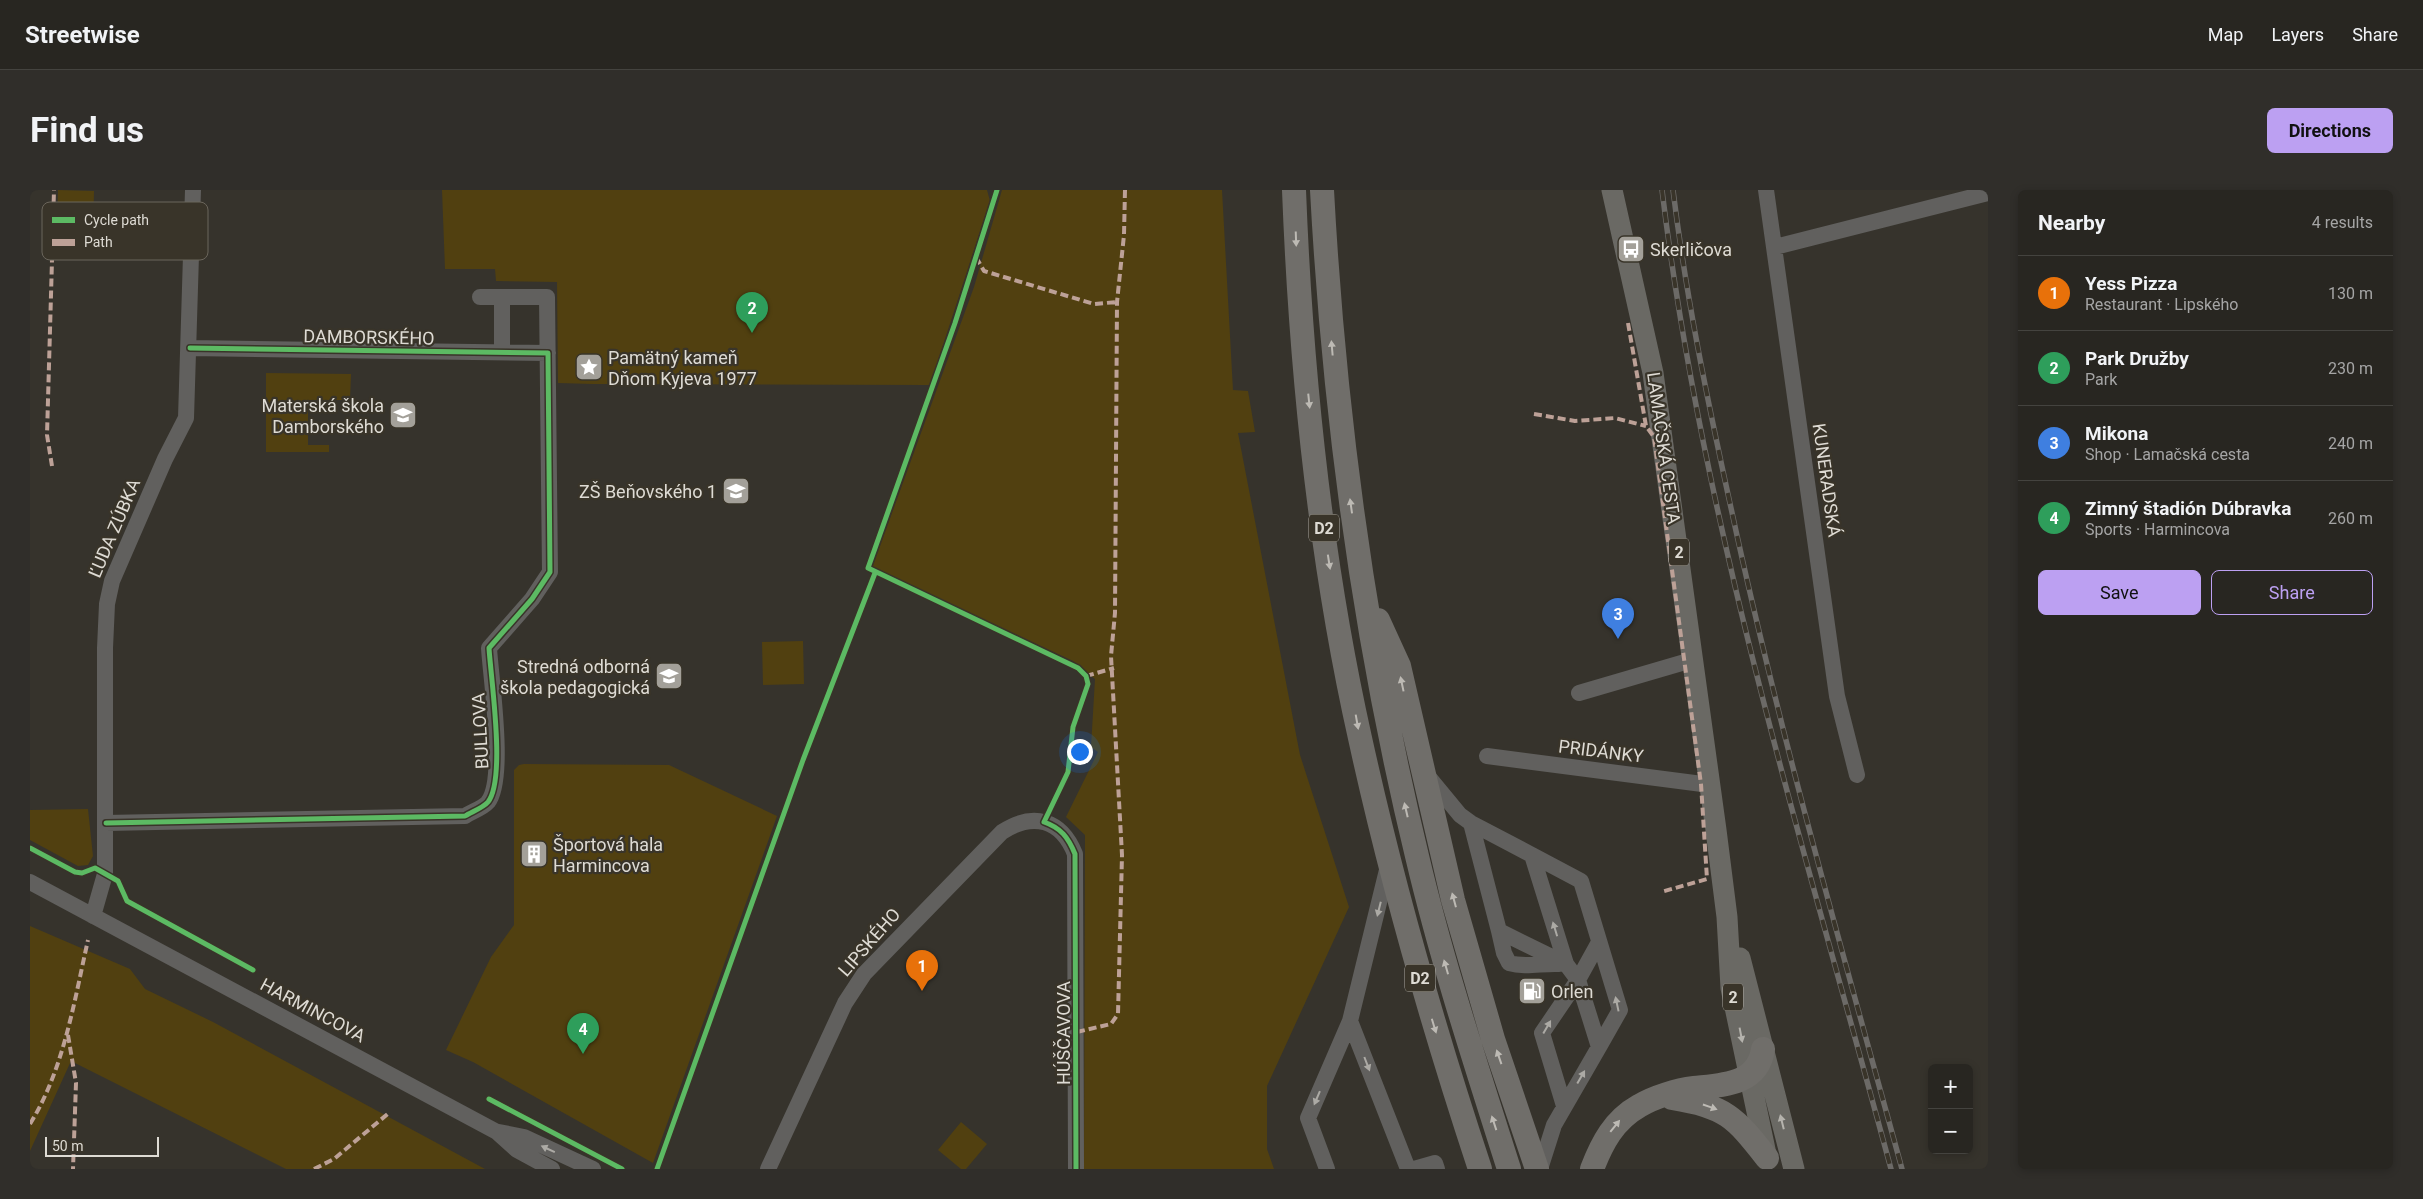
<!DOCTYPE html>
<meta charset="utf-8">
<style>
body{margin:0;font-family:Roboto,sans-serif;background:#302e2a;color:#f1f3f6}
.controls{position:absolute;right:15px;bottom:15px;display:grid;overflow:hidden;border-radius:8px;box-shadow:0 2px 8px #0003}
.controls button{width:45px;height:45px;display:grid;place-items:center;padding:0;border:0;border-bottom:1px solid #44433f;background:#282621;color:#f1f3f6;font:25px sans-serif}
.scale{position:absolute;left:15px;bottom:12px;width:114px;box-sizing:border-box;padding-left:5px;border:2px solid #dedbd4;border-top:0;font-size:14px;line-height:18px;white-space:nowrap;color:#dedbd4;-webkit-text-stroke:4px #393429;paint-order:stroke}
.you{position:absolute;left:1049px;top:561px;width:18px;height:18px;margin:-12px;border:4px solid #fff;border-radius:50%;background:#1a73e8;box-shadow:0 0 0 8px #1a73e833}
.badge{display:grid;place-items:center;width:32px;height:32px;border-radius:50%;background:#bca0f2;color:#fff;font-size:16px;font-weight:700}
.pin{position:absolute;translate:-50% -41px;filter:drop-shadow(0 1px 2px #0008)}
.pin::after{content:'';position:absolute;top:26px;width:18px;height:15px;background:inherit;clip-path:polygon(0 0,100% 0,50% 100%)}
.list{margin:0;padding:0;list-style:none}
h2{display:flex;justify-content:space-between;align-items:center;height:65px;margin:0;padding:0 20px;font-size:21px}
h2 small{font-size:16px;font-weight:400;color:#a5a5a5}
.list li{display:grid;grid-template-columns:32px 1fr auto;gap:15px;align-items:center;box-sizing:border-box;height:75px;padding:0 20px;border-top:1px solid #44433f}
.list b{display:block;font-size:19px;white-space:nowrap}
.list p{margin:0;font-size:16px;white-space:nowrap;color:#a5a5a5}
.list em{font-size:16px;font-style:normal;color:#a5a5a5}
.actions{display:flex;gap:10px;padding:15px 20px}
.actions a{flex:1;padding:11px 0;border:1px solid #bca0f2;border-radius:8px;text-align:center;font-size:18px;color:#bca0f2}
.actions .main{background:#bca0f2;color:#111}
.map{position:relative;flex:none;width:1958px;height:979px;overflow:hidden;border-radius:8px}
header{display:flex;align-items:center;gap:30px;box-sizing:border-box;height:70px;padding:0 25px;background:#282621;border-bottom:1px solid #44433f}
header strong{font-size:24px}
nav{display:flex;gap:28px;margin-inline-start:auto;font-size:18px}
.intro{display:flex;align-items:center;justify-content:space-between;box-sizing:border-box;height:120px;padding:0 30px}
h1{margin:0;font-size:35px}
.button{padding:12px 22px;border-radius:8px;background:#bca0f2;color:#111;font-size:18px;font-weight:700}
main{display:flex;gap:30px;padding:0 30px}
aside{flex:1;background:#282621;border-radius:8px;box-shadow:0 2px 8px #0003}
.map>svg:first-child{display:block}
.green{fill:#514010}
.lines{fill:none;stroke-linecap:round;stroke-linejoin:round}
.minor{stroke:#61605e;stroke-width:16}
.major{stroke:#6a6964;stroke-width:21}
.highway{stroke:#706e6a;stroke-width:24}
.rail-casing{stroke:#6c6a67;stroke-width:5.5}
.rail{stroke:#393429;stroke-width:4;stroke-dasharray:11;stroke-linecap:butt}
.quiet{stroke:#bda197;stroke-width:4;stroke-dasharray:8 4;stroke-linecap:butt}
.cycleway-casing{stroke:#393429;stroke-width:8}
.cycleway{stroke:#5cba63;stroke-width:5}
.oneway{fill:#bdbab4}
.oneway2{fill:#acaaa5}
.oneway3{fill:#b5b3ad}
.labels{text-anchor:middle;dominant-baseline:central;stroke-width:4.5;stroke-linejoin:round;paint-order:stroke}
.shield{fill:#393429;stroke:#aca9a1;stroke-width:1}
.shield-label{font-size:16px;font-weight:bold;fill:#dedbd4}
.poi-label{font-size:18px;fill:#dedbd4;stroke:#393429;text-anchor:start}
.street-label{font-size:18px;fill:#dedbd4;stroke:#393429}
.key{fill:#393429;stroke:#6b665c;stroke-width:1}
.key-label{font-size:14px;fill:#dedbd4}
</style>
<header>
<strong>Streetwise</strong>
<nav><a>Map</a><a>Layers</a><a>Share</a></nav>
</header>
<div class="intro"><h1>Find us</h1><a class="button">Directions</a></div>
<main>
<div class="map">
<svg width="1958" height="979" viewBox="0 0 1958 979">
<rect width="100%" height="100%" fill="#36332c"/>
<path class="green" d="M28 0 64 1 63 43 27 42Z
M412 0H957L960 11 900 195 563 194 528 193 527 92 466 91 465 79H415Z
M972 0H1192L1203 200 1218 201 1225 242 1208 243 1270 565 1319 717 1237 896V959L1244 979H1054L1055 645 1036 627 1068 562 1061 557 1065 489 1043 471 842 378 944 97Z
M236 183 321 184 320 210H278V255H299V262H236Z
M773 451 774 494 733 495 732 452Z
M494 574 639 575 747 626 623 973 443 872 416 860 461 767 484 735V580L489 575Z
M58 619 63 666 58 675 48 676 0 650V620Z
M0 736 100 779 115 799 183 832 455 979H256L41 871 0 961Z
M931 932 957 954 936 979H931L908 960Z"/>
<g class="lines">
<path class="minor" d="M1736 0 1807 506 1827 585
M1745 57 1958 3
M160 158 518 163
M472 162V107
M1549 503 1655 472 1664 473
M1457 566 1680 595
M1397 585 1430 625 1441 633 1502 665 1536 774 1548 790 1569 857 1524 935 1510 979
M76 633 435 626C441 622 453 618 458 612 476 589 461 490 459 458L502 409 520 382 517 107H450
M1441 633 1469 741 1536 774
M1502 665 1551 691 1590 820 1569 857
M1358 676 1320 831 1378 979
M0 692 467 942 487 960 522 979
M63 726 75 684V458L77 414 82 391 135 269 156 228 163 0
M1469 741 1474 763 1479 773C1496 778 1512 773 1529 774
M1534 916 1512 843 1548 790 1569 752
M469 942 494 947 563 979
M738 979 815 813 834 784 972 642C1003 622 1031 629 1045 664L1046 979
M1297 979 1278 928 1320 831
M1384 979 1405 973 1407 979"/>
<path class="major" d="M1582 0 1623 183 1686 640 1697 727 1701 798 1737 969
M1710 768 1764 979"/>
<path class="highway" d="M1264 0C1271 183 1290 369 1330 548 1362 694 1403 837 1450 979
M1292 0C1304 224 1334 447 1387 666 1412 772 1446 875 1479 979
M1348 430 1369 476 1423 710 1463 849 1507 979
M1642 908C1696 917 1704 926 1737 968
M1562 979C1572 953 1584 930 1609 916 1624 907 1647 900 1664 898 1692 895 1728 895 1733 859"/>
<g class="rail-casing">
<path id="rail" d="M1632 0C1672 333 1774 656 1861 979
M1643 0C1656 107 1678 213 1701 318 1749 541 1812 760 1872 979"/>
</g>
<use href="#rail" class="rail"/>
<path class="quiet" d="M946 67 954 81 1064 114 1087 112
M1598 133 1616 236 1624 247 1671 594 1677 689 1631 702
M1504 224 1545 231 1585 228 1616 236
M22 276 17 245 24 0
M1056 486 1084 478
M1047 842 1081 834 1088 824 1092 665 1081 466 1085 423 1087 112 1094 45 1095 0
M38 845 46 893 43 979
M0 934C34 879 44 812 58 750
M284 979 304 969 360 922"/>
<g class="cycleway-casing">
<path id="cycleway" d="M967 0 925 133 838 378 1048 478 1056 486 1058 494 1043 537 1038 582 1014 632C1031 638 1038 647 1045 664L1046 979
M76 633 435 626C441 622 453 618 458 612 476 589 461 490 459 458L502 409 520 382 518 163 160 158
M0 658 45 682 52 683 65 678 88 691 97 711 223 780
M459 909 592 979
M627 979 773 570 845 383"/>
</g>
<use href="#cycleway" class="cycleway"/>
</g>
<defs><path id="oneway-solid" d="M-6-.8H1V-3.2L6.5 0L1 3.2V.8H-6Z" transform="scale(1.25)"/></defs>
<g class="oneway">
<use href="#oneway-solid" transform="translate(1266 49) rotate(88)"/>
<use href="#oneway-solid" transform="translate(1302 158) rotate(-95)"/>
<use href="#oneway-solid" transform="translate(1279 211) rotate(84)"/>
<use href="#oneway-solid" transform="translate(1321 316) rotate(-98)"/>
<use href="#oneway-solid" transform="translate(1299 372) rotate(81)"/>
<use href="#oneway-solid" transform="translate(1372 494) rotate(-102)"/>
<use href="#oneway-solid" transform="translate(1327 532) rotate(80)"/>
<use href="#oneway-solid" transform="translate(1376 620) rotate(-103)"/>
<use href="#oneway-solid" transform="translate(1424 710) rotate(-105)"/>
<use href="#oneway-solid" transform="translate(1416 777) rotate(-106)"/>
<use href="#oneway-solid" transform="translate(1404 836) rotate(73)"/>
<use href="#oneway-solid" transform="translate(1469 867) rotate(-109)"/>
<use href="#oneway-solid" transform="translate(1680 917) rotate(19)"/>
<use href="#oneway-solid" transform="translate(1464 933) rotate(-108)"/>
<use href="#oneway-solid" transform="translate(1585 936) rotate(-51)"/>
</g>
<g class="oneway2">
<use href="#oneway-solid" transform="translate(1349 719) rotate(104)"/>
<use href="#oneway-solid" transform="translate(1525 739) rotate(-107)"/>
<use href="#oneway-solid" transform="translate(1587 814) rotate(-102)"/>
<use href="#oneway-solid" transform="translate(1517 837) rotate(-60)"/>
<use href="#oneway-solid" transform="translate(1337 874) rotate(69)"/>
<use href="#oneway-solid" transform="translate(1551 887) rotate(-60)"/>
<use href="#oneway-solid" transform="translate(1287 908) rotate(113)"/>
<use href="#oneway-solid" transform="translate(518 959) rotate(-155)"/>
</g>
<g class="oneway3">
<use href="#oneway-solid" transform="translate(1711 845) rotate(79)"/>
<use href="#oneway-solid" transform="translate(1752 932) rotate(-104)"/>
</g>
<defs>
<g id="bus-square" transform="scale(1.4375)"><rect x="-9" y="-9" width="18" height="18" rx="4" fill="#a3a099" stroke="#393429"/><path d="M-5-6H5V4H4V6H2V4H-2V6H-4V4H-5ZM-3.5-4V0h7V-4ZM-3.5 1.2v1.5H-2V1.2ZM2 1.2v1.5H3.5V1.2Z" fill="#fff"/></g>
<g id="sight-square" transform="scale(1.4375)"><rect x="-9" y="-9" width="18" height="18" rx="4" fill="#a3a099" stroke="#393429"/><path d="M0-6L1.8-2.2L6-1.7L2.9 1.2L3.7 5.4L0 3.3L-3.7 5.4L-2.9 1.2L-6-1.7L-1.8-2.2Z" fill="#fff"/></g>
<g id="school-square" transform="scale(1.4375)"><rect x="-9" y="-9" width="18" height="18" rx="4" fill="#a3a099" stroke="#393429"/><path d="M0-5L7-2L0 1L-7-2ZM-4 1L0 2.5L4 1V4Q0 6-4 4Z" fill="#fff"/></g>
<g id="building-square" transform="scale(1.4375)"><rect x="-9" y="-9" width="18" height="18" rx="4" fill="#a3a099" stroke="#393429"/><path d="M-4-6H4V6H1V3H-1V6H-4ZM-2.5-4.3h1.7v1.8h-1.7ZM.8-4.3h1.7v1.8H.8ZM-2.5-1h1.7V.8h-1.7ZM.8-1h1.7V.8H.8Z" fill="#fff"/></g>
<g id="fuel-square" transform="scale(1.4375)"><rect x="-9" y="-9" width="18" height="18" rx="4" fill="#a3a099" stroke="#393429"/><path d="M-5.5-6h7V0h2V4h1.3V-2.5L3-4.5l.8-.8L6-3V5H2.5V1h-1V6h-7ZM-4.2-4.7v3.2H.2V-4.7Z" fill="#fff"/></g>
</defs>
<g fill-rule="evenodd">
<use href="#bus-square" x="1601" y="59"/>
<use href="#sight-square" x="559" y="177"/>
<use href="#school-square" x="373" y="225"/>
<use href="#school-square" x="706" y="301"/>
<use href="#school-square" x="639" y="486"/>
<use href="#building-square" x="504" y="664"/>
<use href="#fuel-square" x="1502" y="801"/>
</g>
<g class="labels">
<g class="shield">
<rect x="1279" y="324.5" width="30" height="27" rx="4"/>
<rect x="1639" y="348.5" width="20" height="27" rx="4"/>
<rect x="1375" y="774.5" width="30" height="27" rx="4"/>
<rect x="1693" y="793.5" width="20" height="27" rx="4"/>
</g>
<g class="shield-label">
<text x="1294" y="338">D2</text>
<text x="1649" y="362">2</text>
<text x="1390" y="788">D2</text>
<text x="1703" y="807">2</text>
</g>
<g class="poi-label">
<text x="1620" y="59">Skerličova</text>
<text x="578" y="167">Pamätný kameň<tspan x="578" dy="21">Dňom Kyjeva 1977</tspan></text>
<text x="354" y="215" text-anchor="end">Materská škola<tspan x="354" dy="21">Damborského</tspan></text>
<text x="687" y="301" text-anchor="end">ZŠ Beňovského 1</text>
<text x="620" y="476" text-anchor="end">Stredná odborná<tspan x="620" dy="21">škola pedagogická</tspan></text>
<text x="523" y="654">Športová hala<tspan x="523" dy="21">Harmincova</tspan></text>
<text x="1521" y="801">Orlen</text>
</g>
<g class="street-label">
<text transform="translate(339 147) rotate(1)">DAMBORSKÉHO</text>
<text transform="translate(1634 258) rotate(82)">LAMAČSKÁ CESTA</text>
<text transform="translate(1797 290) rotate(82)">KUNERADSKÁ</text>
<text transform="translate(84 338) rotate(-67)">ĽUDA ZÚBKA</text>
<text transform="translate(450 541) rotate(-93)">BULLOVA</text>
<text transform="translate(1571 561) rotate(7)">PRIDÁNKY</text>
<text transform="translate(839 752) rotate(-49)">LIPSKÉHO</text>
<text transform="translate(283 820) rotate(28)">HARMINCOVA</text>
<text transform="translate(1033 843) rotate(-90)">HÚŠČAVOVA</text>
</g>
</g>
<rect x="12" y="12" width="166" height="58" rx="8" class="key"/>
<rect x="22" y="27" width="23" height="6" fill="#5cba63"/>
<rect x="22" y="49" width="23" height="7" fill="#bda197"/>
<g class="key-label">
<text x="54" y="35">Cycle path</text>
<text x="54" y="57">Path</text>
</g>
</svg>
<div class="controls">
<button>+</button>
<button>−</button>
</div>
<div class="scale">50 m</div>
<div class="you"></div>
<div class="pin badge" style="left:892px;top:801px;background:#e8710a">1</div>
<div class="pin badge" style="left:722px;top:143px;background:#2e9e5b">2</div>
<div class="pin badge" style="left:1588px;top:449px;background:#3f7fe0">3</div>
<div class="pin badge" style="left:553px;top:864px;background:#2e9e5b">4</div>
</div>
<aside>
<h2>Nearby<small>4 results</small></h2>
<ul class="list">
<li><span class="badge" style="background:#e8710a">1</span><div><b>Yess Pizza</b><p>Restaurant · Lipského</p></div><em>130 m</em></li>
<li><span class="badge" style="background:#2e9e5b">2</span><div><b>Park Družby</b><p>Park</p></div><em>230 m</em></li>
<li><span class="badge" style="background:#3f7fe0">3</span><div><b>Mikona</b><p>Shop · Lamačská cesta</p></div><em>240 m</em></li>
<li><span class="badge" style="background:#2e9e5b">4</span><div><b>Zimný štadión Dúbravka</b><p>Sports · Harmincova</p></div><em>260 m</em></li>
</ul>
<div class="actions"><a class="main">Save</a><a>Share</a></div>
</aside>
</main>
